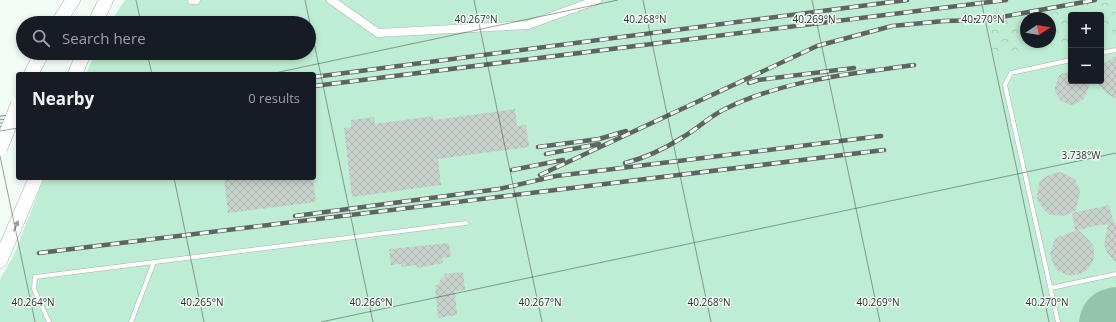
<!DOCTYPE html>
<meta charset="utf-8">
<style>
body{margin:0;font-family:"Open Sans",sans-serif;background:#20242c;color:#f1f3f6}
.controls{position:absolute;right:12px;top:12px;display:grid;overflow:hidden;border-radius:4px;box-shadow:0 2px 6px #0003}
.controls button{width:36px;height:36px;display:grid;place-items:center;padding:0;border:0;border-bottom:1px solid #363941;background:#171b24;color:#f1f3f6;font:20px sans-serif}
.compass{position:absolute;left:1020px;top:12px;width:36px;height:36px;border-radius:50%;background:#171b24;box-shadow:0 2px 6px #0003;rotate:78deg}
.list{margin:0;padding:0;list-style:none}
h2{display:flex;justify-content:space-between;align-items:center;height:52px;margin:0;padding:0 16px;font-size:17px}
h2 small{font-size:13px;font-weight:400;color:#9ea1a6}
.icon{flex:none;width:22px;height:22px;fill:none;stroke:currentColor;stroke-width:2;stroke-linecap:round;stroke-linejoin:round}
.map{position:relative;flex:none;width:1116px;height:322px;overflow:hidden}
.search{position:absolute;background:#171b24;box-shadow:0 2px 6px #0003;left:16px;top:16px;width:300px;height:44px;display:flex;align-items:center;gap:10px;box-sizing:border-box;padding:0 14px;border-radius:22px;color:#9ea1a6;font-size:15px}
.panel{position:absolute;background:#171b24;box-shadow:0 2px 6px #0003;left:16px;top:72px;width:300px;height:108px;border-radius:4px}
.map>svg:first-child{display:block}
.grass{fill:#bdeed3;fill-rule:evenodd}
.forest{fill:url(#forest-crowns);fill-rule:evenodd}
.water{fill:#93c5aa}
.building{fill:url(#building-cross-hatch)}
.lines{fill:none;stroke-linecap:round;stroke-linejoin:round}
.lane-casing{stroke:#aab3ae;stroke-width:5}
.street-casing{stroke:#aab3ae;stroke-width:9}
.highway-casing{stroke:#aab3ae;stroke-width:15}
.lane{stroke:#fff;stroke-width:4}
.street{stroke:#fff;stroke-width:8}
.highway{stroke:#fff;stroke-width:14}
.rail-casing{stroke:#5f6461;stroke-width:4.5}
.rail{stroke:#f2fcf6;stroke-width:3;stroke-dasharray:9;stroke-linecap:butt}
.highway-bridge-casing{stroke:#aab3ae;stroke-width:15;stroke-linecap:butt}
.highway-bridge{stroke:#fff;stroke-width:14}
.oneway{fill:#989a98}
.ticks{fill:none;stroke:#303432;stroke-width:1;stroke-opacity:0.45}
.ticks-label{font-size:10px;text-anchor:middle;fill:#303432;stroke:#f2fcf6;stroke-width:3;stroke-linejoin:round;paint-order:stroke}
</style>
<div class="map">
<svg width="1116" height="322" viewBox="0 0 1116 322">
<defs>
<pattern id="forest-crowns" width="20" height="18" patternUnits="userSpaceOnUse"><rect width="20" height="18" fill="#bdeed3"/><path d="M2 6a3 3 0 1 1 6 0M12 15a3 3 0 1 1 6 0" fill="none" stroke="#a3cdb6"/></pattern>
<pattern id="building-cross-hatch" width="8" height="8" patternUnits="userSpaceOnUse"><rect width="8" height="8" fill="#c9d3cd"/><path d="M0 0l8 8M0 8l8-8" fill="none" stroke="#adb6b0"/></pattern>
</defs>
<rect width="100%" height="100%" fill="#f2fcf6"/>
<path class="grass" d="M125 0H1116V322H0V279L14 255 44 178H314V74H86L95 53H309V23H110ZM1071 15H1101V81H1071ZM1026 18H1050V42H1026Z"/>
<path class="forest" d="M1092 0H1116V35L1101 38V15H1071V42L993 55 990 25ZM1026 18H1050V42H1026Z"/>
<path class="water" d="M1116 287V322H1079C1081 301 1095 289 1116 287Z"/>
<path class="building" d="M1116 55V99L1106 93 1095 81H1101L1102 65Z
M1071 71V81H1091L1084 99 1075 104 1070 105 1061 101 1055 92V87L1058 78 1061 74Z
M515 109 517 126 526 125 529 147 438 159 441 185 352 197 344 128 351 127V120L374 117 375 124 433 116 434 120Z
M1057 172 1064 173 1075 179 1080 191 1076 211 1063 216 1050 215 1045 211 1037 200V194L1040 181 1045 177Z
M224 178H313L316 202 228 213Z
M1109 205 1114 224 1116 223V263L1108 254 1104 245 1108 224 1095 226 1094 224V226L1075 231 1072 213Z
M1078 230 1088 239 1094 247V258L1092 264 1083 273 1070 276 1058 271 1054 266 1050 254 1054 241 1058 237Z
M449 243 451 257 442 258 443 263 417 268 416 265 402 267 401 264 391 265 389 249Z
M463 272 465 290 455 291 457 315 438 318 435 285H438L441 279 445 277 444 274Z"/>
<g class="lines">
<g class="lane-casing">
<path id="lane" d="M1101 53 1116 50
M1051 288 1116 274
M49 322 34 289 35 277 466 223
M131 322 154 262
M1058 322 1005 85 1011 73 1071 60"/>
</g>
<g class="street-casing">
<path id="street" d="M192 0H196
M331 0 378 33 528 25 597 0"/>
</g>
<g class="highway-casing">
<path id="highway" d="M58 23 73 0
M95 23 106 0
M31 74 42 53
M75 74 84 53
M0 261 36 178"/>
</g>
<use href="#lane" class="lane"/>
<use href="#street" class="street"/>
<use href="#highway" class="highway"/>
<g class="rail-casing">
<path id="rail" d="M314 77 907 0
M749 83 758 80 854 68
M314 86 1006 0
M0 118 18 116
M0 125 18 123
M538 147 599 139 626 131
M546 154 599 144
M625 163C645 158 666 148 683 137 697 129 709 117 723 110 783 80 849 74 914 65
M512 170 563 160
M540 175 817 46 892 26 944 21 985 20 1095 0
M295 216 499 189 556 176 881 136
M39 253 884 150"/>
</g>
<use href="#rail" class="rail"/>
<g class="highway-bridge-casing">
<path id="highway-bridge" d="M0 149 18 104"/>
</g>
<use href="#highway-bridge" class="highway-bridge"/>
</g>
<defs><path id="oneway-solid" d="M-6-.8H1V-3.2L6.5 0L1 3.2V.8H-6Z"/></defs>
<use class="oneway" href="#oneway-solid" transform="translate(16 226) rotate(-67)"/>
<path class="ticks" d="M136 0 141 23M305 0 373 322M474 0 542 322M643 0 711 322M812 0 880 322M981 0 1049 322M147 53 152 74M270 74 618 0M0 131 18 128M0 156 35 322M174 178 204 322M321 322 1116 153"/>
<g class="ticks-label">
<text x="476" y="23">40.267°N</text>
<text x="645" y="23">40.268°N</text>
<text x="814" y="23">40.269°N</text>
<text x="983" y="23">40.270°N</text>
<text x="1081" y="159">3.738°W</text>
<text x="33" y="306">40.264°N</text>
<text x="202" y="306">40.265°N</text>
<text x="371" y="306">40.266°N</text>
<text x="540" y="306">40.267°N</text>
<text x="709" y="306">40.268°N</text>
<text x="878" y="306">40.269°N</text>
<text x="1047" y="306">40.270°N</text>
</g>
</svg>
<div class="controls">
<button>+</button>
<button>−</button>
</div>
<svg class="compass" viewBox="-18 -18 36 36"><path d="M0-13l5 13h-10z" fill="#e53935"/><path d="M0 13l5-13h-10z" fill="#9ea1a6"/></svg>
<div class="search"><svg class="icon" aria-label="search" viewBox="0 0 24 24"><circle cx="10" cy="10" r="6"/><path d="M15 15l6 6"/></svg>Search here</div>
<section class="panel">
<h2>Nearby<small>0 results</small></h2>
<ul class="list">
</ul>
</section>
</div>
